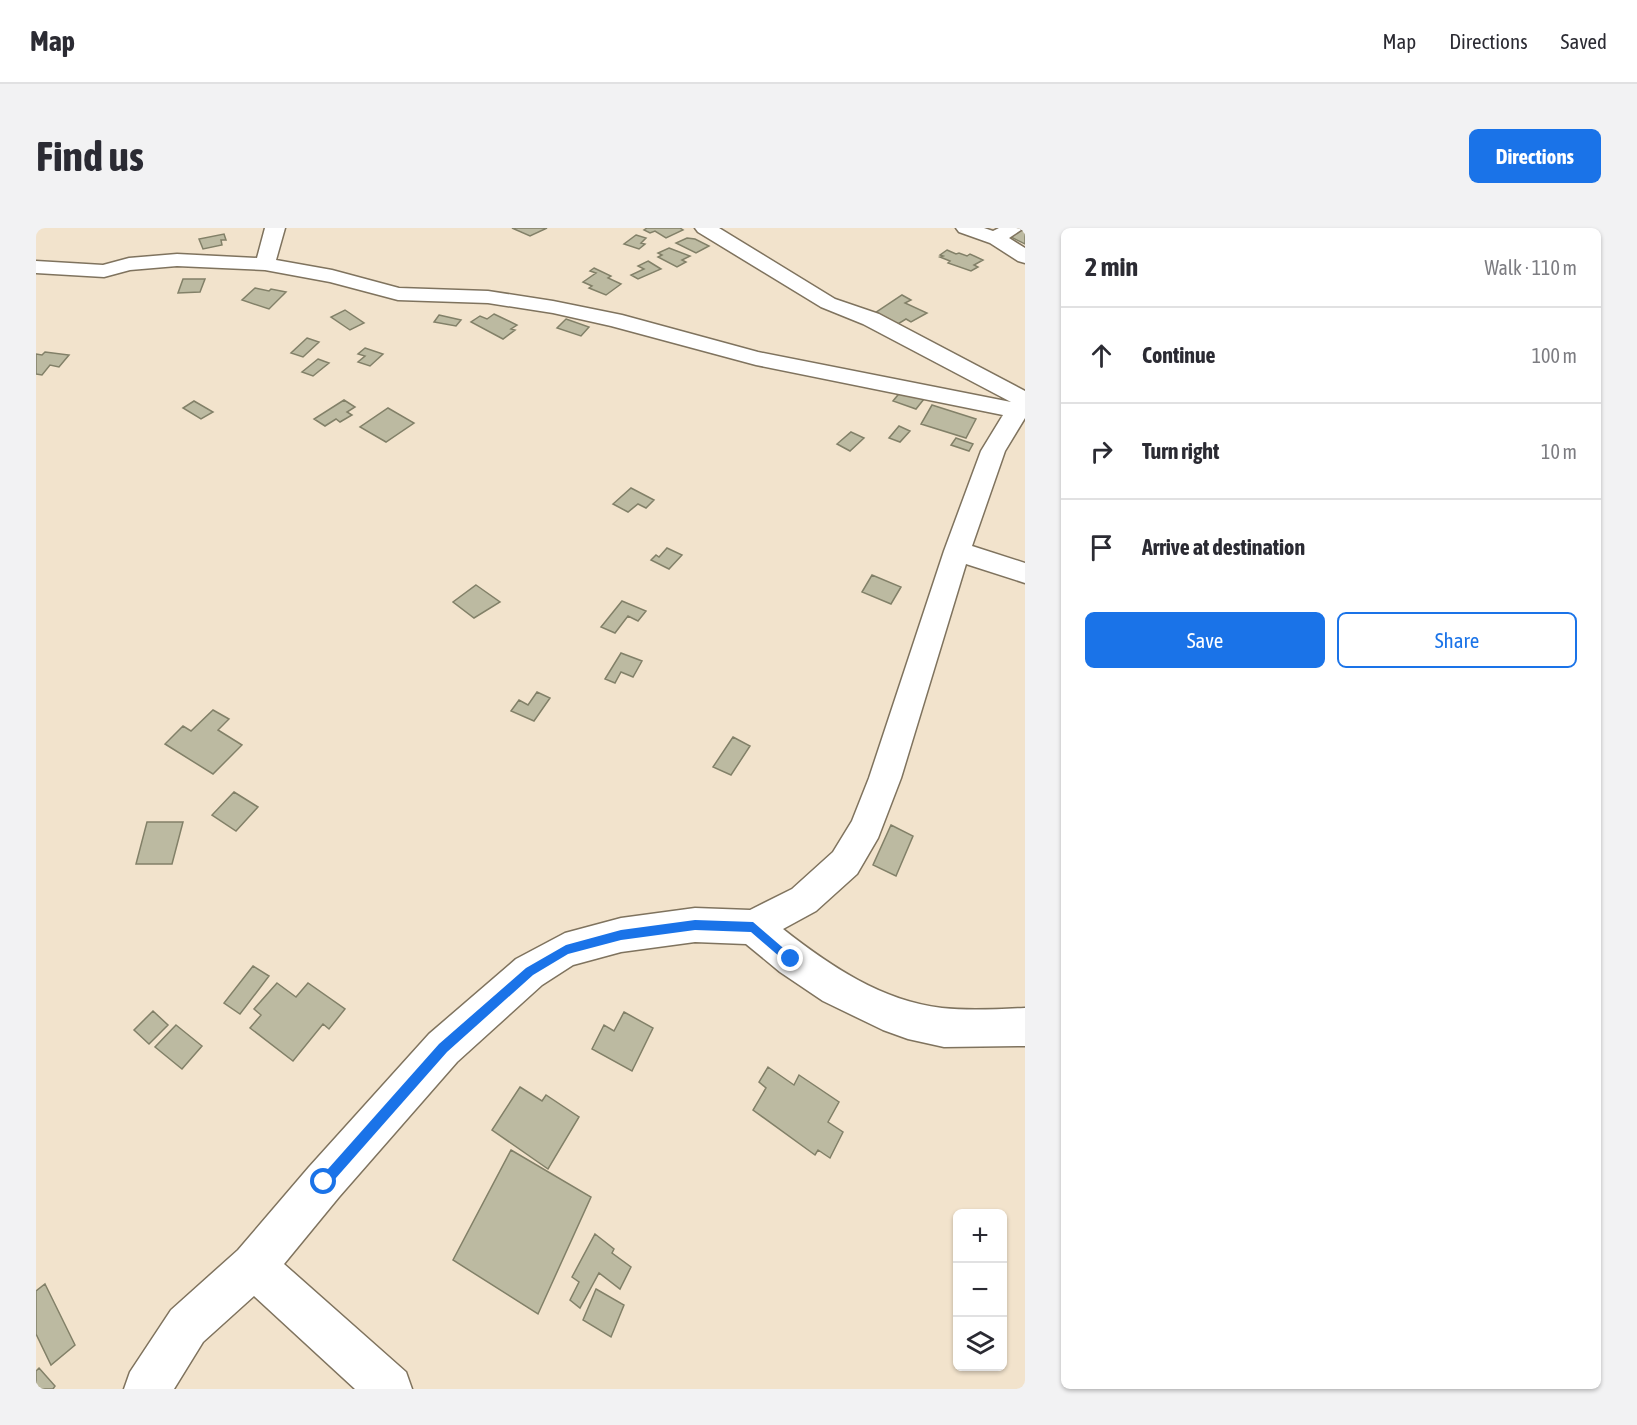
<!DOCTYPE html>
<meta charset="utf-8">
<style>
body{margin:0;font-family:"Asap Condensed",sans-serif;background:#f2f2f3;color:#2b2b33}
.controls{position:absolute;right:18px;bottom:18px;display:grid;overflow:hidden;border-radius:9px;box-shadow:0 2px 4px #0004}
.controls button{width:54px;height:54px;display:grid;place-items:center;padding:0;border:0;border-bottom:2px solid #e1e1e2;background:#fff;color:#2b2b33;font:30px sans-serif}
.stop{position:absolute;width:18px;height:18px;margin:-14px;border:4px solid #1a73e8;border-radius:50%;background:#fff}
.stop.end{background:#1a73e8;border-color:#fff;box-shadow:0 2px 6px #0008}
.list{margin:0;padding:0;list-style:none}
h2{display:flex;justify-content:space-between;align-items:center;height:78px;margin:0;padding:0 24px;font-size:26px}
h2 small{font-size:20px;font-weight:400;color:#7c7c81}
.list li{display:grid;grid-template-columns:39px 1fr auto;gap:18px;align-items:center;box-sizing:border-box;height:96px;padding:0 24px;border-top:2px solid #e1e1e2}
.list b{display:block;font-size:22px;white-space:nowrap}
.list em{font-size:20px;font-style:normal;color:#7c7c81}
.actions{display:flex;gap:12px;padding:18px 24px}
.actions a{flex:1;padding:14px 0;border:2px solid #1a73e8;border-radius:9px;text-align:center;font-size:21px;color:#1a73e8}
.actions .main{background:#1a73e8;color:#fff}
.icon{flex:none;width:33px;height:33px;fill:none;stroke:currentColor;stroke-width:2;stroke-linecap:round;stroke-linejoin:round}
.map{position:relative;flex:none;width:989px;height:1161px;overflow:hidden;border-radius:9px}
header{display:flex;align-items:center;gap:36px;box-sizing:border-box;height:84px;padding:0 30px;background:#fff;border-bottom:2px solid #e1e1e2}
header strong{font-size:28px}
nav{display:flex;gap:33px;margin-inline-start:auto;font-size:21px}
.intro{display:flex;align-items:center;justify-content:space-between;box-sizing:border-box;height:144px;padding:0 36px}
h1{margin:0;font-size:42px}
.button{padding:15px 27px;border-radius:9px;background:#1a73e8;color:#fff;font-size:21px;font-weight:700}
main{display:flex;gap:36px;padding:0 36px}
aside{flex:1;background:#fff;border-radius:9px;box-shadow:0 2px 4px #0004}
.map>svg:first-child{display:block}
.building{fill:#bcbaa1;stroke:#828068;stroke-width:1.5}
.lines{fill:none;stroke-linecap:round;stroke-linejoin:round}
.street-casing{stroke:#7f735e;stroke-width:3}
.street{fill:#fff;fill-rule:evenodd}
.route{fill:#1a73e8}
</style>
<header>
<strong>Map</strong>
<nav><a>Map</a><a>Directions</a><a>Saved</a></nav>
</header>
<div class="intro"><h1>Find us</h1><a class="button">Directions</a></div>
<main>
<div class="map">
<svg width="989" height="1161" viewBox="0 0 989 1161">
<rect width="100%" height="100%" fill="#f2e3cc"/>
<path class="building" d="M476 0H511L494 8Z
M611 0H644L647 2 630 10 619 3 614 5 608 2Z
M984 2 989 3V16L973 8Z
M188 6 190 12H185L186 17 167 21 163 11Z
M600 7 610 10 605 15 609 16 603 21 588 16Z
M651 10 659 11 673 18 660 25 640 15Z
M633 20 654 28 646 32 650 34 641 39 622 29 626 27 622 25Z
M911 22 920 26 923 25 931 28 934 26 947 32 938 37 942 39 935 43 912 35 914 33 904 29 907 28 904 27Z
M612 33 625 41 602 51 595 47 608 41 602 38Z
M558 40 575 48 572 50 585 56 570 67 553 60 556 58 547 54 560 45 554 43Z
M147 51H169L164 64 142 65Z
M219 60 233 63 235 61 250 64 233 81 206 72Z
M866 67 875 72 869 75 891 85 875 94 870 91 862 96 839 85Z
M309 82 328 95 314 102 295 89Z
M458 86 481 97 475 101 479 102 467 111 435 94 444 88 451 91Z
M403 87 425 92 420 98 398 94Z
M530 91 553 99 545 108 521 100Z
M271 110 283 114 267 129 255 125Z
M329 120 347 126 334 138 322 134 329 128 322 126Z
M9 124 33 127 23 139 14 137 6 147 0 146V126L6 127Z
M282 131 293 135 277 148 266 144Z
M866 162 888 171 880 181 857 173Z
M308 172 319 179 311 184 316 187 304 194 300 191 289 198 278 191Z
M158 173 177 184 165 191 147 180Z
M896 177 940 191 930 210 885 196Z
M352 180 378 195 350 214 324 199Z
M863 198 874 203 864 214 853 210Z
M815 204 828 210 814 223 801 216Z
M920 210 937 216 933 223 915 217Z
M595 260 618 272 610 280 602 276 592 284 577 276Z
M631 320 646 327 633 341 615 332 620 327 623 329Z
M836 347 865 359 855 376 826 364Z
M440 357 464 374 438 390 417 374Z
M586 373 610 383 602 393 592 388 579 405 565 399Z
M585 425 606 433 597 449 585 444 579 455 569 451Z
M501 464 514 470 498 493 475 483 483 472 492 477Z
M177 482 193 491 182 502 206 517 177 546 129 516 147 498 155 503Z
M697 509 714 518 695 547 677 539Z
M198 564 222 579 200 603 176 587Z
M111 594H147L136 636H100Z
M855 597 877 608 860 648 837 637Z
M217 738 233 748 204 786 188 775Z
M241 755 260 769 272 755 309 781 293 801 287 796 257 833 214 800 225 787 218 781Z
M117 783 132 797 113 816 98 802Z
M588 784 617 800 596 843 556 821 568 797 578 803Z
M140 797 166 818 146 841 119 819Z
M732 839 758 857 763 847 803 874 792 894 807 904 794 930 782 922 779 927 717 882 730 860 723 854Z
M484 859 506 873 510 867 543 889 512 941 456 902Z
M475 922 555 969 502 1086 417 1032Z
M559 1006 578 1021 576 1025 595 1039 584 1061 563 1045 544 1080 534 1072 543 1054 536 1049Z
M9 1056 39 1117 15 1137 0 1106V1063Z
M560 1061 588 1077 575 1109 547 1092Z
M3 1140 19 1158 17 1161H0V1143Z"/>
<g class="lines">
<g class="street-casing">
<path id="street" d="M229 0H249L240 32 296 42 363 60 452 63 517 73 586 87 722 124 975 174 827 96 785 79 662 4 659 0H683L799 71 843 86 989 163V190L969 223 936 318 989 335V355L930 336 865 550 842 610 821 646 780 683 747 701C794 738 846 773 906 780 934 783 962 781 989 780V818L908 819 872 811 847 802 787 773 744 744 710 716 659 714 585 724 537 737 506 757 421 834 303 969 248 1036 370 1144 376 1161H319L218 1068 167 1114 138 1161H88L94 1144 135 1082 202 1022 273 939 393 806 480 731 529 705 585 690 659 680 714 682 756 661 797 624 816 593 833 550 908 323 945 223 967 187 720 137 575 98 517 85 452 75 362 72 294 54 229 42 141 38 94 42 68 49 0 45V33L67 37 93 30 141 26 221 30Z
M920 0H948L957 3 963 0H988L973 10 989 20V35L982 33 954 15 923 4Z"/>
</g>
<use href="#street" class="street"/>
</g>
<path class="route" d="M659 692 717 694 760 731 759 735H751L715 704 659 702 585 712 532 726 497 747 411 824 292 959 288 960 284 959 282 954 284 950 403 816 490 740 530 717 585 702Z"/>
</svg>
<div class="controls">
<button>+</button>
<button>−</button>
<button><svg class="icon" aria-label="layers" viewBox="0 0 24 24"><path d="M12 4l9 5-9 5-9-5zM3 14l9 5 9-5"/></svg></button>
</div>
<div class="stop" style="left:288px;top:954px"></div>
<div class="stop end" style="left:755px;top:731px"></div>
</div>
<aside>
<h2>2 min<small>Walk · 110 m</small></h2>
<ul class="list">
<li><svg class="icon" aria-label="ahead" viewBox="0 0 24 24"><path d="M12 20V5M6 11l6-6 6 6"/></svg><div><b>Continue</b></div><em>100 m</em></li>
<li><svg class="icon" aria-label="right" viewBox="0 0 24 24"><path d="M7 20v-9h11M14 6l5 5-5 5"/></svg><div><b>Turn right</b></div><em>10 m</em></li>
<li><svg class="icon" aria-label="arrive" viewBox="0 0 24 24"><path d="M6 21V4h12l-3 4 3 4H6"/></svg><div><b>Arrive at destination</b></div></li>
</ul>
<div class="actions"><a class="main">Save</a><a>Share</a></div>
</aside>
</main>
